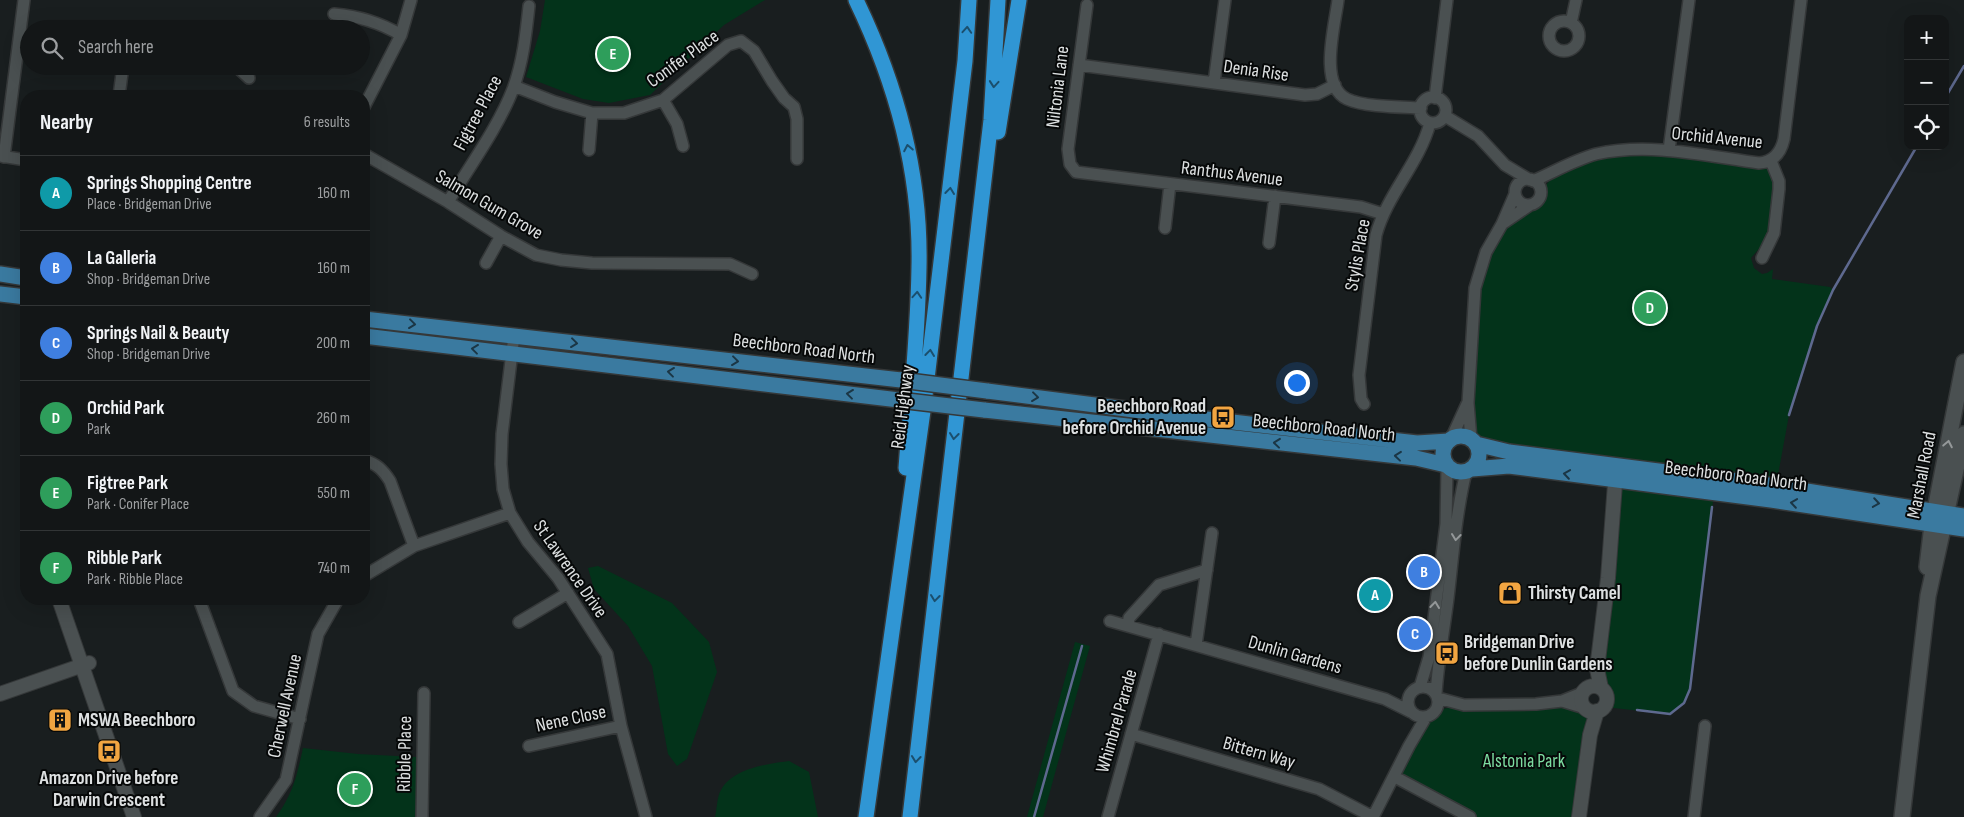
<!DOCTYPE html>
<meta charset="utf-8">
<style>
body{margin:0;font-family:"Sofia Sans Condensed",sans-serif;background:#1c1f20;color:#f1f3f6}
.controls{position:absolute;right:15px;top:15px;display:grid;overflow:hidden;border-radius:10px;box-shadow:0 5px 20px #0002}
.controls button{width:45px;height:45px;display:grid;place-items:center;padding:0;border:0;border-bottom:1px solid #323536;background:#131617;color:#f1f3f6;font:25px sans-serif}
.you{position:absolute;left:1296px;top:382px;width:18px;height:18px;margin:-12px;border:4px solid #fff;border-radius:50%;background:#1a73e8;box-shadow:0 0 0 8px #1a73e833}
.badge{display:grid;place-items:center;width:32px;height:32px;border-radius:50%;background:#f2a541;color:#fff;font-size:16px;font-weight:700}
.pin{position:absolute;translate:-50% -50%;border:2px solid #fff;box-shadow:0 1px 5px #0006}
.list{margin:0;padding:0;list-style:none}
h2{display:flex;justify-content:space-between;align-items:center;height:65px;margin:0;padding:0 20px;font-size:21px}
h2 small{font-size:16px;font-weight:400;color:#9d9fa1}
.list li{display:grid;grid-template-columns:32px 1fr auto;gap:15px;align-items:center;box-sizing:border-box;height:75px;padding:0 20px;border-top:1px solid #323536}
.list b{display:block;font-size:19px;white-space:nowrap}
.list p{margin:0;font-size:16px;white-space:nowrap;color:#9d9fa1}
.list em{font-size:16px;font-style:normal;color:#9d9fa1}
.icon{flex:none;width:28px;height:28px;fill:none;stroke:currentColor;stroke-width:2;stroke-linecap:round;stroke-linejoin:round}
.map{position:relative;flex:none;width:1964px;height:817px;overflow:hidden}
.search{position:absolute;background:#131617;box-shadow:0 5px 20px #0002;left:20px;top:20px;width:350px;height:55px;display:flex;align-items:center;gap:12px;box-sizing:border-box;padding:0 18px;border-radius:28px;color:#9d9fa1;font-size:19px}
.panel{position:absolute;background:#131617;box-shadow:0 5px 20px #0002;left:20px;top:90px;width:350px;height:515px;border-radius:20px}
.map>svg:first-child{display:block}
.green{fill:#03331a}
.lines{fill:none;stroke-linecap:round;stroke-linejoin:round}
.stream{stroke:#5e698f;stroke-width:2.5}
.minor-casing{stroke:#353839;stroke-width:14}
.tertiary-casing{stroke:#353839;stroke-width:16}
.secondary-casing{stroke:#353839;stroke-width:18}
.primary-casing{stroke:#353839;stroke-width:18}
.motorway-casing{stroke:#353839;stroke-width:18}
.minor{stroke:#4a5051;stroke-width:11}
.tertiary{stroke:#4a5051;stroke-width:14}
.secondary{stroke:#4a5051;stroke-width:15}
.primary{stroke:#3a7aa0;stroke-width:15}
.motorway{stroke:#3096d4;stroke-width:15}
.primary-bridge-casing{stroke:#353839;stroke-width:18;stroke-linecap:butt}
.primary-bridge{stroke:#3a7aa0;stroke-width:15}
.oneway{stroke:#1b4f6e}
.oneway2{stroke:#1b3645}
.oneway3{stroke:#949899}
.labels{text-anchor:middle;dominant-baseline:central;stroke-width:4;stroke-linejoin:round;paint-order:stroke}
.street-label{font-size:19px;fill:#dde0e1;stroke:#060808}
.poi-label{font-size:19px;font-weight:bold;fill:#dde0e1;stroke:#060808;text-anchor:start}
.park-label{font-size:19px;fill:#7ddda1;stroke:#060808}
</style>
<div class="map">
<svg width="1964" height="817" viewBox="0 0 1964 817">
<rect width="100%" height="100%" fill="#191e1f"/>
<path class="green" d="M545 0H765L724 25 650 95 609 103 583 99 526 77 540 31Z
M1614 151 1765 163 1777 172 1769 237 1751 258 1754 268 1762 274 1767 273 1773 269 1772 279 1830 287 1833 290 1817 326 1789 415 1776 486 1471 439 1475 288 1496 234 1537 201 1540 193 1557 171Z
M1616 481 1714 493 1690 689 1684 703 1670 714 1604 707 1606 699 1601 688Z
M598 566 672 603 709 642 717 672 687 759 677 766 668 754 652 666 628 626 594 589 588 568Z
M1075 642 1090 646 1043 817H1027Z
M1562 701 1589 711 1590 735 1579 817H1470L1395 777 1431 716 1437 710 1464 705Z
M303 748 358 754 416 757 418 817H276C293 794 297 775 303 748Z
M789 761 809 772 818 817H715C717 809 717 796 721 790 733 768 767 764 789 761Z"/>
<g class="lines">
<path class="stream" d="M1945 98 1964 66
M1789 415 1817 326 1833 290 1917 146
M1637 710 1670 714 1684 703 1690 689 1712 507
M1034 817 1082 646"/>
<g class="minor-casing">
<path id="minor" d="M1338 0C1335 25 1318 85 1347 99 1364 107 1401 107 1421 108
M1087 5 1068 149 1070 164 1076 172 1361 207 1383 214
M334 14C359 16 379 22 401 35
M1549 36a15 15 0 1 1 30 0a15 15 0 1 1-30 0Z
M1571 23 1576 0
M1079 65 1305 95 1317 94 1335 85
M236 66 249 78
M1214 83 1225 0
M514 86 555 102 592 113H624L663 100 728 45 741 41 754 51 772 81 784 98 794 107 797 119V159
M119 96 123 66
M1420 110a13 13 0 1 1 26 0a13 13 0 1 1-26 0Z
M1435 98 1447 0
M663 100 677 124 683 146
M364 107 401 35 411 0
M1445 116 1478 136 1505 165 1530 180
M589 150 592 113
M1669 150 1689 0
M364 154 448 202 501 236 536 255 561 260 592 263 730 264 752 274
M0 156 26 160
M4 157 24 0
M1515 192a13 13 0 1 1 26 0a13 13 0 1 1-26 0Z
M1533 181C1554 172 1574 160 1596 154 1650 142 1706 156 1759 163 1774 162 1781 152 1784 139L1801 0
M448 202C469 167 499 126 513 89 523 62 526 34 529 6
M1502 224 1530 205
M1165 228 1170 184
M1269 243 1275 196
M1762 258 1774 233 1779 189V181L1771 161
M486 263 501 236
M514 336 502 434 501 464 503 489 510 513 528 542 558 578 607 654 621 726 646 817
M1364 404 1361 399 1359 375 1376 235C1387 194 1419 164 1430 123
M1451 439 1467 404
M1471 439 1468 403 1475 288 1486 252 1502 224 1515 194
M364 460C377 464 383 470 390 481L414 546
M364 576 414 546 510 513
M199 599 233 691 254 706 300 719
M1110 621 1385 699 1411 712
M519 622 568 593
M1128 626 1129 618 1159 585 1207 570
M1196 645 1212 533
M1408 702a15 15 0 1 1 30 0a15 15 0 1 1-30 0Z
M1420 687 1429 657 1446 524 1447 467
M1436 694C1438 662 1444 630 1448 598 1453 556 1456 513 1466 472
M1438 698 1464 705 1536 704 1562 701 1582 693
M1562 701 1585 708
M1131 734 1319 789 1373 817
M529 746 621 726
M1395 777 1470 817
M260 817 286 780 318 634 338 599
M422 817 424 693
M1108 817 1159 634
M1373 817 1409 746 1426 717
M1694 817 1705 726"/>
</g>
<g class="tertiary-casing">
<path id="tertiary" d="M59 599 134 817
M1581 699a13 13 0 1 1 26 0a13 13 0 1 1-26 0Z
M1601 688 1597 669 1608 578 1616 470
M0 694 89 663
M1579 817 1590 735 1597 711"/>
</g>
<g class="secondary-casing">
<path id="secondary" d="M1927 567 1932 525 1964 362
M1902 817 1928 596 1964 434"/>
</g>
<g class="primary-casing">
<path id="primary" d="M0 274 26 278
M0 294 26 297
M364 319 901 380
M364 336 899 400
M987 391 1180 416 1417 443 1449 441
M984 410 1416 458 1446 465
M1443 454a18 18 0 1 1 36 0a18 18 0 1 1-36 0Z
M1476 444 1509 452 1776 486 1964 516
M1472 469 1509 466 1771 500 1964 529"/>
</g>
<g class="motorway-casing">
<path id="motorway" d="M856 0C896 83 921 174 919 267 918 334 911 401 906 468
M998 132 1019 0
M866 817 924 404 965 61 969 0
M910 817 991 120 998 0"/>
</g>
<use href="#minor" class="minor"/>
<use href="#tertiary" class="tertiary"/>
<use href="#secondary" class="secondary"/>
<use href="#primary" class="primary"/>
<use href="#motorway" class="motorway"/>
<g class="primary-bridge-casing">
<path id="primary-bridge" d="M901 380 987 391
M899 400 984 410"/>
</g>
<use href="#primary-bridge" class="primary-bridge"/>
</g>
<defs><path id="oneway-chevron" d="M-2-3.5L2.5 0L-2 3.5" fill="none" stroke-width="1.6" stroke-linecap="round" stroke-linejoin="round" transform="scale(1.25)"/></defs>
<g class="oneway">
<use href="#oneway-chevron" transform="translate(967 30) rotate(-86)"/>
<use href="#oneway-chevron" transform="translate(994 84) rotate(95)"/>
<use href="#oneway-chevron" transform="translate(908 148) rotate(-101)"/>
<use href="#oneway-chevron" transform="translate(950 191) rotate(-83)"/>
<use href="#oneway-chevron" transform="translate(917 295) rotate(-86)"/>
<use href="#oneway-chevron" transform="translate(930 353) rotate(-83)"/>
<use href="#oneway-chevron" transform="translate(954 436) rotate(97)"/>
<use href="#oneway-chevron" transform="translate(935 598) rotate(97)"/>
<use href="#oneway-chevron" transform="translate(916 759) rotate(96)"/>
</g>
<g class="oneway2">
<use href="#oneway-chevron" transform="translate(412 324) rotate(7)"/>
<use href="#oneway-chevron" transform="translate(574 343) rotate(7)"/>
<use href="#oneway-chevron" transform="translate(475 349) rotate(-173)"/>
<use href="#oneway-chevron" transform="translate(735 361) rotate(7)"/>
<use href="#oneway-chevron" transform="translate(671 372) rotate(-173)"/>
<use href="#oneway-chevron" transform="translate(850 394) rotate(-173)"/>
<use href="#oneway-chevron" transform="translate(1035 397) rotate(7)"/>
<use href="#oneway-chevron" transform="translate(1277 443) rotate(-174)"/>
<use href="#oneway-chevron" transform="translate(1398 456) rotate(-174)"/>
<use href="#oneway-chevron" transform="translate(1567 474) rotate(-172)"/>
<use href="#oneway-chevron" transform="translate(1794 503) rotate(-172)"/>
<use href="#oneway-chevron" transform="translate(1876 503) rotate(9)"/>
</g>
<g class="oneway3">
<use href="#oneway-chevron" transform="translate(1948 444) rotate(-79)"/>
<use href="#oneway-chevron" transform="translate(1456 537) rotate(97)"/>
<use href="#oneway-chevron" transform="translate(1435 605) rotate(-83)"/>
</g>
<defs>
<g id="bus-square" transform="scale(1.25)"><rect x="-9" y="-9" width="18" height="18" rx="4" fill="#f2a541" stroke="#060808"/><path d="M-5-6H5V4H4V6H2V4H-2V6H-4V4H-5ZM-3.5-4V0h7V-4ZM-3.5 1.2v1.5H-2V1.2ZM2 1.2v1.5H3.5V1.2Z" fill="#111"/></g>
<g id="shop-square" transform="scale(1.25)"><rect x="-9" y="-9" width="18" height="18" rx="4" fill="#f2a541" stroke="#060808"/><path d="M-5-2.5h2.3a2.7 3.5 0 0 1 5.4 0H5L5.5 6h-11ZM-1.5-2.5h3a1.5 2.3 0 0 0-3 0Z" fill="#111"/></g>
<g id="building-square" transform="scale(1.25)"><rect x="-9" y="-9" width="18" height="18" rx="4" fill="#f2a541" stroke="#060808"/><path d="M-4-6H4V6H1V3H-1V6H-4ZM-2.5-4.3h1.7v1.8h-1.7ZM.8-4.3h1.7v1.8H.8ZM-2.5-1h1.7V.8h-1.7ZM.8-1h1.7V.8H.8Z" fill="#111"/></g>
</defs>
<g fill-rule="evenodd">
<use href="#bus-square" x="1223" y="417"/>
<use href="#shop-square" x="1510" y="593"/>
<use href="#bus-square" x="1447" y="653"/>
<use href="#building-square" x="60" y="720"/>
<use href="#bus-square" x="109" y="751"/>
</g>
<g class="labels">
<g class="street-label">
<text transform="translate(683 59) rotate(-36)">Conifer Place</text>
<text transform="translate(1256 71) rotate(8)">Denia Rise</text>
<text transform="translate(1058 87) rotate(-83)">Niltonia Lane</text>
<text transform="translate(478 113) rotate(-62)">Figtree Place</text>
<text transform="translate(1717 138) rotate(6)">Orchid Avenue</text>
<text transform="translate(1232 174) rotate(7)">Ranthus Avenue</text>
<text transform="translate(489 205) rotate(30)">Salmon Gum Grove</text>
<text transform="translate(1358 255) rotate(-80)">Stylis Place</text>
<text transform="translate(804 349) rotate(7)">Beechboro Road North</text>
<text transform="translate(903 407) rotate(-83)">Reid Highway</text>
<text transform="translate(1324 428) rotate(6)">Beechboro Road North</text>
<text transform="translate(1922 475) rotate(-79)">Marshall Road</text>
<text transform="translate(1736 476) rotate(7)">Beechboro Road North</text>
<text transform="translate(570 569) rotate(55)">St Lawrence Drive</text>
<text transform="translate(1295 655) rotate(16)">Dunlin Gardens</text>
<text transform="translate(285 706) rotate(-78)">Cherwell Avenue</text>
<text transform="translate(571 719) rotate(-12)">Nene Close</text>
<text transform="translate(1117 721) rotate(-74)">Whimbrel Parade</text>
<text transform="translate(1259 753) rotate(16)">Bittern Way</text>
<text transform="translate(405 754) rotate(-89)">Ribble Place</text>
</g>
<g class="poi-label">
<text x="1206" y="406" text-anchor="end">Beechboro Road<tspan x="1206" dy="22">before Orchid Avenue</tspan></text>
<text x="1528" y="593">Thirsty Camel</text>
<text x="1464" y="642">Bridgeman Drive<tspan x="1464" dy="22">before Dunlin Gardens</tspan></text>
<text x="78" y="720">MSWA Beechboro</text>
<text x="109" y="778" text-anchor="middle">Amazon Drive before<tspan x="109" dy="22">Darwin Crescent</tspan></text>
</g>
<g class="park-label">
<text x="1524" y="761">Alstonia Park</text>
</g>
</g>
</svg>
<div class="controls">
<button>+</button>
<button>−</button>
<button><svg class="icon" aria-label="locate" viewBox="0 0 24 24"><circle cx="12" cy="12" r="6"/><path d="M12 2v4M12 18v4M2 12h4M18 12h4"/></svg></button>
</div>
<div class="you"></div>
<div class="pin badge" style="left:1375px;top:595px;background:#0f9aa8">A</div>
<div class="pin badge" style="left:1424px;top:572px;background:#3f7fe0">B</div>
<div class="pin badge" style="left:1415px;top:634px;background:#3f7fe0">C</div>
<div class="pin badge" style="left:1650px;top:308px;background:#2e9e5b">D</div>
<div class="pin badge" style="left:613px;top:54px;background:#2e9e5b">E</div>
<div class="pin badge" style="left:355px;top:789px;background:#2e9e5b">F</div>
<div class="search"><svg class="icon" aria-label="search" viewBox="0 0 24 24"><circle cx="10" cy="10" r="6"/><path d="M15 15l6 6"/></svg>Search here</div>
<section class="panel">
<h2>Nearby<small>6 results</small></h2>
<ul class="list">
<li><span class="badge" style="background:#0f9aa8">A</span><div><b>Springs Shopping Centre</b><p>Place · Bridgeman Drive</p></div><em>160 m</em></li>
<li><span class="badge" style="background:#3f7fe0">B</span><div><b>La Galleria</b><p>Shop · Bridgeman Drive</p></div><em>160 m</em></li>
<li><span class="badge" style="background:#3f7fe0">C</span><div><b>Springs Nail &amp; Beauty</b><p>Shop · Bridgeman Drive</p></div><em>200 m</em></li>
<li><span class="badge" style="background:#2e9e5b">D</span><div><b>Orchid Park</b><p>Park</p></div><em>260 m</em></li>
<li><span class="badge" style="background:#2e9e5b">E</span><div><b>Figtree Park</b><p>Park · Conifer Place</p></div><em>550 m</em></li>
<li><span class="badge" style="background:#2e9e5b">F</span><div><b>Ribble Park</b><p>Park · Ribble Place</p></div><em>740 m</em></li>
</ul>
</section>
</div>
